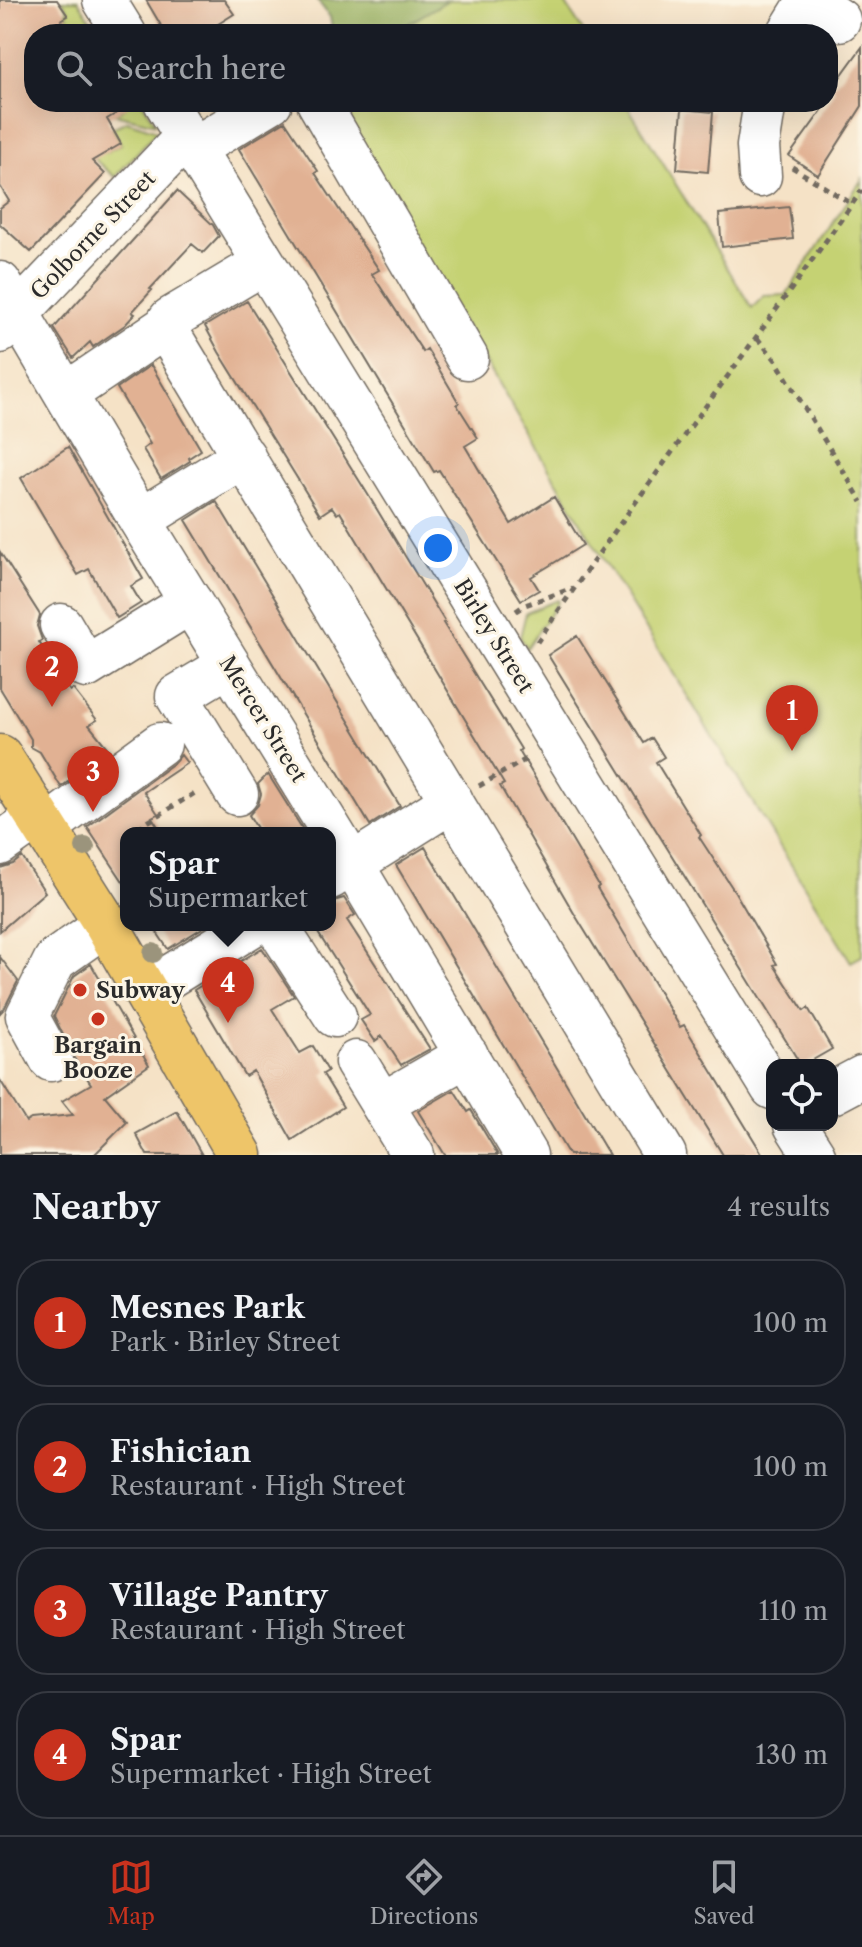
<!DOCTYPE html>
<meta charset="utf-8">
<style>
body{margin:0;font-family:"Libre Caslon Text",serif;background:#242831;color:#f1f3f6}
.controls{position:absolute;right:24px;bottom:24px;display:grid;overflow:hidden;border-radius:16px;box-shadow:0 8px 32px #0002}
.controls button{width:72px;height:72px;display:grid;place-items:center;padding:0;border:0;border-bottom:2px solid #363941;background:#171b24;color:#f1f3f6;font:40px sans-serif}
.you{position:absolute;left:438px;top:548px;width:28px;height:28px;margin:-20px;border:6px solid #fff;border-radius:50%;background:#1a73e8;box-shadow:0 0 0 12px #1a73e833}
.badge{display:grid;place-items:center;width:52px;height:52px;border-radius:50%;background:#c8321e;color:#fff;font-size:26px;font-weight:700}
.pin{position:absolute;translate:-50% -66px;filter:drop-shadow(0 2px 4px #0008)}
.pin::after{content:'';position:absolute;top:42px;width:28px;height:24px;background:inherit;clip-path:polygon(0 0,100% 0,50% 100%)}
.popup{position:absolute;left:120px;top:827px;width:216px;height:104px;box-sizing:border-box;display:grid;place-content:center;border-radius:16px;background:#171b24;filter:drop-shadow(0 2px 6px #0005);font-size:26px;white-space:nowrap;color:#9ea1a6}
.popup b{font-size:30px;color:#f1f3f6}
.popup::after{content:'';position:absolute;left:50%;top:100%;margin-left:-16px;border:16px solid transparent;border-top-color:#171b24}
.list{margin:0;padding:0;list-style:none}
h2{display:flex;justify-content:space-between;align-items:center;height:104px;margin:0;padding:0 32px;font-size:34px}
h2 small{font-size:26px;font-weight:400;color:#9ea1a6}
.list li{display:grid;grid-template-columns:52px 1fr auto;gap:24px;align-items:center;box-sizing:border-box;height:128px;margin:0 16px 16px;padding:0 16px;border:2px solid #363941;border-radius:32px}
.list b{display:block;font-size:30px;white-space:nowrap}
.list p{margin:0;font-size:26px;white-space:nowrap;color:#9ea1a6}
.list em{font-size:26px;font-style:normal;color:#9ea1a6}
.icon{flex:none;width:44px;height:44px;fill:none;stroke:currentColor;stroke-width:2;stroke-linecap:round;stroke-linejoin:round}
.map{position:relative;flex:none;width:862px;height:1155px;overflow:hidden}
.search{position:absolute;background:#171b24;box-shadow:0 8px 32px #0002;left:24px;right:24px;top:24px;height:88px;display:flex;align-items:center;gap:20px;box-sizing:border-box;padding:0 28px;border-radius:32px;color:#9ea1a6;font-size:30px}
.sheet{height:680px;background:#171b24}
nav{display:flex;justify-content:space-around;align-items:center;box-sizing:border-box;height:112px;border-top:2px solid #363941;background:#171b24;font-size:22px;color:#9ea1a6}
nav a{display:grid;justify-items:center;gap:4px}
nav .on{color:#c8321e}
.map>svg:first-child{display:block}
.green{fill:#c5d273;stroke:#787e4f;stroke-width:2}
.forest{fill:#9cb465;stroke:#647048;stroke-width:2}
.building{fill:#e1b193}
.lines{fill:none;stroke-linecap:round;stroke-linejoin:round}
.minor-casing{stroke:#726b61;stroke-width:45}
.major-casing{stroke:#726b61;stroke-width:47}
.path{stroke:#726b61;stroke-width:5;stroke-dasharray:6 6;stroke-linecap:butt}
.minor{stroke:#fff;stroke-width:42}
.major{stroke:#eec569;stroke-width:44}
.tree{fill:#9b947b}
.poi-dot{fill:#c8321e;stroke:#fcf5e5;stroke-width:3}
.labels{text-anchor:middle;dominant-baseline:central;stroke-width:6;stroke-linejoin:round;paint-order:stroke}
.street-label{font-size:22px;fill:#2b2b2b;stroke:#fcf5e5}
.poi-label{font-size:22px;font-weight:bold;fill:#2b2b2b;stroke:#fcf5e5;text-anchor:start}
</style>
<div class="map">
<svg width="862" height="1155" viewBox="0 0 862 1155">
<rect width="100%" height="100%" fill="#fcf5e5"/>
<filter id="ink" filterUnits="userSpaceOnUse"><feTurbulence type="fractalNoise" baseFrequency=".0125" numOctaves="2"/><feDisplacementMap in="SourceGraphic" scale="16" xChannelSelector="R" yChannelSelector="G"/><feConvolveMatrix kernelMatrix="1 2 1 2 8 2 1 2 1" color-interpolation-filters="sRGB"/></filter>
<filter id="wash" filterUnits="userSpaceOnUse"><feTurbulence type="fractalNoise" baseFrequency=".006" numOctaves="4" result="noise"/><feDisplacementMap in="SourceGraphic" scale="32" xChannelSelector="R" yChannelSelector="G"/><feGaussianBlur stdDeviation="1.8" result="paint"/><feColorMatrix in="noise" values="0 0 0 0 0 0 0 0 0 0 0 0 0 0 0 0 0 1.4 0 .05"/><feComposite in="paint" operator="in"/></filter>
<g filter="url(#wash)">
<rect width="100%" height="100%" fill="#f5e2c6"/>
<path class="green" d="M62 0H78L94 25 77 34H62L59 29 65 26 61 20 68 16 66 12 68 10Z
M448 0H563L585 34H391Z
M122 102H142L156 124 115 114 125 108Z
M331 102H625L752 308 764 296 786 295 862 179V956L851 962 595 546Z
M127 121 157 131 115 177 79 146 105 153 121 144 112 128Z
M557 600 558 602 527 648 520 637 526 613Z"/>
<path class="forest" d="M317 0H448L391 34H333L330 17Z"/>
<g id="blocks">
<path class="building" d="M0 0H57L68 16 61 20 65 26 52 34H34V102H135L107 119 121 144 92 161 105 174 31 252 0 224V208L9 201 0 186Z
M146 0H224L234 14 202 34H166Z
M862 47V106L818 175 789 156 828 102 835 89 833 87Z
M682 109 713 112 708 172 677 169Z
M285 121 318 171 315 173 379 270 372 274 423 352 427 349 459 403 457 405 478 438 465 446 511 524 554 497 583 545 531 577 539 590 521 600 439 470 434 472 239 149Z
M177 191 213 225 219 236 203 253 192 244 150 289 152 290 132 312 135 314 125 325 93 347 90 342 73 358 54 328Z
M789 207 793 239 722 247 719 214Z
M247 301 367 493 445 622 443 623 521 749 519 751 599 886 597 888 680 1027 684 1025 763 1155H723L575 915 500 786 504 784 340 512 337 514 332 507 320 515 219 352 205 326Z
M151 365 201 450 189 458 190 461 161 479 143 449 150 444 117 388Z
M68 447 143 579 131 586 141 603 117 618 89 569 78 575 21 478Z
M216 501 400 806 370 825 186 520Z
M0 552 40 615 37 626 42 640 39 642 70 691 73 689 97 720 89 725 110 751 61 787 40 752 31 747V739L0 688Z
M577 636 644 743 652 738 664 757 656 762 701 835 699 837 735 892 777 964 774 965 804 1011 808 1008 832 1049 804 1065H801L548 655Z
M181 755 187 763 144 792 158 814 152 817 162 833H126V886L87 827 174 763Z
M268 774 305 833H260L249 815 258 805 261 794 258 784Z
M425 847 609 1155H569L396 865Z
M22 857 45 892 0 931V868L13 864Z
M344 898 355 915 347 920 430 1049 401 1065 382 1036 375 1041 361 1020 370 1015 313 925H330V902Z
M152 925H207L168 949Z
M262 948 294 996 272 1009 300 1053 313 1046 328 1071 323 1074 343 1107 292 1140 253 1071 245 1076 194 990Z
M0 957 18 981 4 1009 0 1013Z
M91 964 149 1065 105 1096 127 1122 94 1155H0V1080L26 1122 31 1119 73 1115 62 1101 91 1084 74 1058 54 1016 74 976Z
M454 1090 468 1112 471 1110 498 1155H445L418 1111Z
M177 1111 202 1155H147L136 1134Z"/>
</g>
</g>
<g filter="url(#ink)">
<use href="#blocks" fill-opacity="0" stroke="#726b61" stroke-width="2"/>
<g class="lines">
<g class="minor-casing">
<path id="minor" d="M104 0 125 34
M788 34 809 0 839 20
M165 102 772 1088
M318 102 467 358
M193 149 271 102
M760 176 758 146 765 102
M264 263 170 319 165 327 665 1155
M0 283 140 520 352 864 526 1155
M0 332 186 137
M66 394 165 327
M140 520 244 456
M61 625 86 667 191 602
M229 665 177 696 237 794
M45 828 160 744
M0 844 38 817
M330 878 452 801
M276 925 335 1016
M146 991 253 925
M51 1060 27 1016 55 960 106 924
M356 1062 413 1155
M832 1093 862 1077
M382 1104 467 1055
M795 1125 814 1155"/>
</g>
<g class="major-casing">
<path id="major" d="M0 757 106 924 240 1155"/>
</g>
<path class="path" d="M792 167 852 204
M757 338 775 359 862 502
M516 611 525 605 573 588
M537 642C642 489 755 342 862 190
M479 786 530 757
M138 828 198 791"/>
<use href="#minor" class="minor"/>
<use href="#major" class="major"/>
</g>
<g class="tree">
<circle cx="85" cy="847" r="10"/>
<circle cx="153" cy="953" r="10"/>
</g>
</g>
<g class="poi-dot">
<circle cx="80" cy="990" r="8"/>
<circle cx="98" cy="1019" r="8"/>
</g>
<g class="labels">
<g class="street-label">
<text transform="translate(93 235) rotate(-46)">Golborne Street</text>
<text transform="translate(494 636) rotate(58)">Birley Street</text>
<text transform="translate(263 719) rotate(58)">Mercer Street</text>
</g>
<g class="poi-label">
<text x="96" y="990">Subway</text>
<text x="98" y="1045" text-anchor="middle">Bargain<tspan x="98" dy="25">Booze</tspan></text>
</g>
</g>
</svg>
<div class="controls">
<button><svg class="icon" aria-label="locate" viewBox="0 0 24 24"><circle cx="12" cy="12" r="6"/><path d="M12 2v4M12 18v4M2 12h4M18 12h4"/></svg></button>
</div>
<div class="you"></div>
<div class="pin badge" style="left:792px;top:751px">1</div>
<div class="pin badge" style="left:52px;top:707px">2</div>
<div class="pin badge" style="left:93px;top:812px">3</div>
<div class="pin badge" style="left:228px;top:1023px">4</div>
<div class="popup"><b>Spar</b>Supermarket</div>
<div class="search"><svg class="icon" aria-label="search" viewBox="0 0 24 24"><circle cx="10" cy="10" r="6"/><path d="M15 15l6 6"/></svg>Search here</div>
</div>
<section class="sheet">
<h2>Nearby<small>4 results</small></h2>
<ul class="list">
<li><span class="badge">1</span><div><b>Mesnes Park</b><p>Park · Birley Street</p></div><em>100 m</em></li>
<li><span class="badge">2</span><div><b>Fishician</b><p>Restaurant · High Street</p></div><em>100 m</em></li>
<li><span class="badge">3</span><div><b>Village Pantry</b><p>Restaurant · High Street</p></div><em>110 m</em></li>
<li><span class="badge">4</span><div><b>Spar</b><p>Supermarket · High Street</p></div><em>130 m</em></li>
</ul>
</section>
<nav>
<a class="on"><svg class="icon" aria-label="map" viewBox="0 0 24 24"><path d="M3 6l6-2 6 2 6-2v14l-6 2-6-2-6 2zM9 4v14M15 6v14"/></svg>Map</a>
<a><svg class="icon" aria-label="directions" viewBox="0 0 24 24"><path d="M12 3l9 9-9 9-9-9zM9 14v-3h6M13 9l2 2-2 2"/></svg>Directions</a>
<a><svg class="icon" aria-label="saved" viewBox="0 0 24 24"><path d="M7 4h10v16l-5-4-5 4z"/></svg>Saved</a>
</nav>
